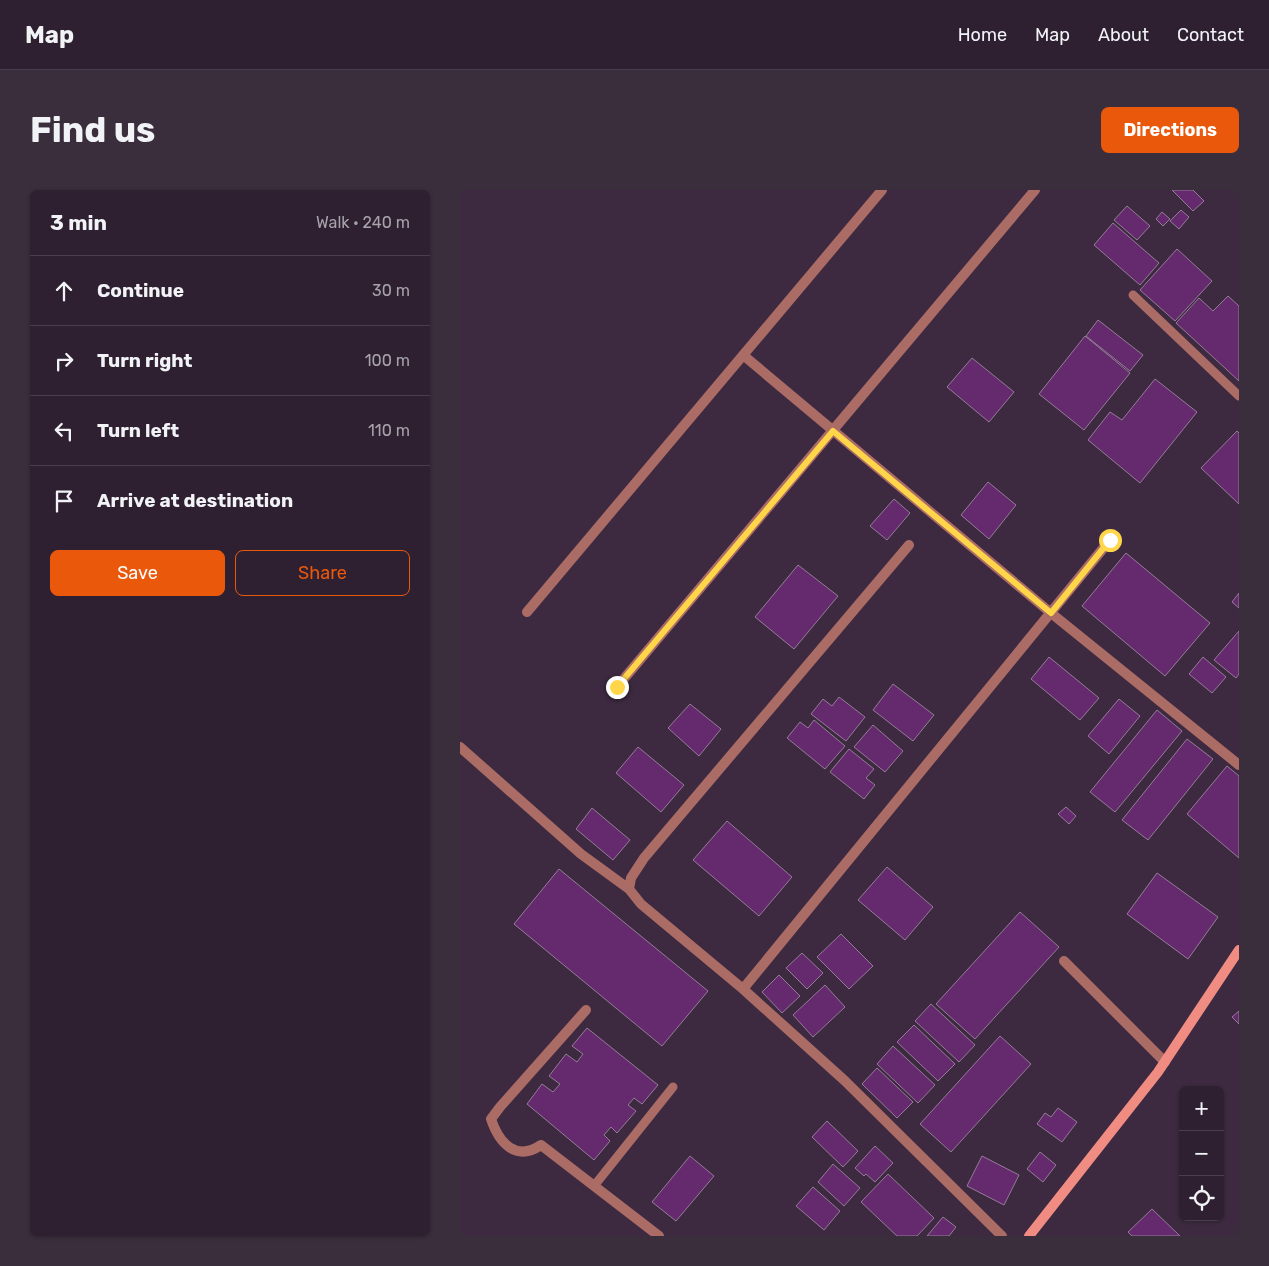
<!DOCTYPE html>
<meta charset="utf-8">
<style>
body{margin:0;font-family:Rubik,sans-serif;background:#3a2d3c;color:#f1f3f6}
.controls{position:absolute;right:15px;bottom:15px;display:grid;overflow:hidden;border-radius:8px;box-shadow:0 1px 4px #0004}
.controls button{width:45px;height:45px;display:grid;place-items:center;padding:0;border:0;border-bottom:1px solid #493e4c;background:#2e2030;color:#f1f3f6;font:25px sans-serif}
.stop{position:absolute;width:15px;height:15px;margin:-11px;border:4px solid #ffd54a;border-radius:50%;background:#fff}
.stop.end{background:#ffd54a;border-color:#fff;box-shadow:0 1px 5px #0008}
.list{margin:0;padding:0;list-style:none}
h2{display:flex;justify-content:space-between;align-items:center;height:65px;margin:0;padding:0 20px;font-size:21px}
h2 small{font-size:16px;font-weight:400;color:#a7a3ab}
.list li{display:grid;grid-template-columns:32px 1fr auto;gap:15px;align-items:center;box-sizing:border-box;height:70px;padding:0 20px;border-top:1px solid #493e4c}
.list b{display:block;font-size:19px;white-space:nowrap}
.list em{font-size:16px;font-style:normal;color:#a7a3ab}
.actions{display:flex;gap:10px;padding:15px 20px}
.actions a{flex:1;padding:11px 0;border:1px solid #ea580c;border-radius:8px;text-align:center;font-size:18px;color:#ea580c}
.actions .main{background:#ea580c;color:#fff}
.icon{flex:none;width:28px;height:28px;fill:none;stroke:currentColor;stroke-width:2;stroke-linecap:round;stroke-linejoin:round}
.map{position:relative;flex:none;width:779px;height:1046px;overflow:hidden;border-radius:8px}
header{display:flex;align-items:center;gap:30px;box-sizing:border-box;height:70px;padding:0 25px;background:#2e2030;border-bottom:1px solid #493e4c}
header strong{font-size:24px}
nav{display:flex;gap:28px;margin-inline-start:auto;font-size:18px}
.intro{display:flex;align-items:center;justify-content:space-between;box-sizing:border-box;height:120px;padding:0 30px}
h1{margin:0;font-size:35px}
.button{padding:12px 22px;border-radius:8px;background:#ea580c;color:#fff;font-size:18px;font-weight:700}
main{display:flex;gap:30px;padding:0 30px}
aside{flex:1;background:#2e2030;border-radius:8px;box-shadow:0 1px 4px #0004}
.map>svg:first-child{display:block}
.building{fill:#642a6d;stroke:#947d97}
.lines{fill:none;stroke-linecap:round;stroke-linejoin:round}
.lane{stroke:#ac6c66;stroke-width:9}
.street{stroke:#ac6c66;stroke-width:10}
.secondary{stroke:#f18c82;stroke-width:10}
.route{stroke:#ffd54a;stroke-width:6}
</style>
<header>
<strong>Map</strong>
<nav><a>Home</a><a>Map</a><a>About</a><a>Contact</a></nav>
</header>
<div class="intro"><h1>Find us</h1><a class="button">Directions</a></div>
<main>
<aside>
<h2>3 min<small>Walk · 240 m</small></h2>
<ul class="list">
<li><svg class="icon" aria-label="ahead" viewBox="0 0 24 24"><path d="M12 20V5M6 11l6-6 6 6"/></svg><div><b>Continue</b></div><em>30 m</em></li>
<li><svg class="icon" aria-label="right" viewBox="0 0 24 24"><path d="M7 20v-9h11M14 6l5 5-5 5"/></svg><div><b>Turn right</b></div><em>100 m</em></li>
<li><svg class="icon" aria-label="left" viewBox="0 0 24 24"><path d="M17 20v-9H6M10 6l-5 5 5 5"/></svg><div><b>Turn left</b></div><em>110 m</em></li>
<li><svg class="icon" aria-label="arrive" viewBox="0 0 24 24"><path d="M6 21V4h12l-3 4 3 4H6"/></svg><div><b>Arrive at destination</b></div></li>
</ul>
<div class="actions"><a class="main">Save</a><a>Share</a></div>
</aside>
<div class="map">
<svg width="779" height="1046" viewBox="0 0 779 1046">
<rect width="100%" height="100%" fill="#3d2a40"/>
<path class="building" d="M712 0H733L744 11 733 21Z
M667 16 690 36 677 50 654 30Z
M721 20 729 27 719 39 710 31Z
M702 22 710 29 703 36 696 29Z
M653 33 699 73 680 95 634 55Z
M717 59 752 91 715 131 680 100Z
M768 106 779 116V191L716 133 739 108 753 121Z
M638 130 683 165 670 181 626 146Z
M625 146 670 183 624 240 579 204Z
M512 168 554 202 529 232 487 197Z
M695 189 737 222 680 293 628 250 650 222 662 230Z
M777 241 779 243V314L741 278Z
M528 292 556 315 529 349 501 325Z
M434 309 450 323 427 350 410 336Z
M666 363 750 433 705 486 622 416Z
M338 375 378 406 334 459 295 427Z
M779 403V418L772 412Z
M779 441V484L776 488 754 470Z
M589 467 639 508 620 530 571 489Z
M743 467 766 487 752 503 729 484Z
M433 494 474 525 453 551 413 520Z
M379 507 405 527 386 551 351 524 363 509 372 516Z
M659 509 680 526 649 564 628 546Z
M230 514 261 539 239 566 208 538Z
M697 520 722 541 655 622 630 602Z
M354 530 385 556 365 579 327 548 340 532 348 538Z
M413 535 443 561 425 582 394 557Z
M727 549 753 569 688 650 662 630Z
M178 557 224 595 201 622 156 583Z
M389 559 414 579 406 588 415 595 404 609 370 582Z
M767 576 779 586V668L727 624Z
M606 617 616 626 609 634 598 624Z
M132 618 170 650 153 670 116 639Z
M267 631 332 687 299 726 233 670Z
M427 677 473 717 445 750 398 710Z
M99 679 248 801 202 856 54 734Z
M697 683 758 727 728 769 667 724Z
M560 722 599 757 515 849 476 814Z
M381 744 413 776 389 799 357 767Z
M342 763 363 783 347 799 326 778Z
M319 785 340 806 322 823 302 802Z
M365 795 385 817 353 847 333 825Z
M471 814 515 855 499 872 455 831Z
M779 821V834L772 827Z
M454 835 495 874 478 891 437 852Z
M127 838 198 895 182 914 174 908 168 915 176 921 157 943 151 937 144 945 150 951 134 970 67 914 82 894 93 902 100 894 89 886 106 864 117 872 123 864 112 856Z
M540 846 571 874 491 962 460 934Z
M433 856 475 895 458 913 417 874Z
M417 878 453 912 437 928 402 894Z
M598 918 617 932 602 952 577 934 585 923 591 927Z
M367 931 398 961 383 977 352 947Z
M415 956 433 973 415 992 406 984 404 986 395 978Z
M580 962 596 975 583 992 567 979Z
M230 966 254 986 216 1031 192 1012Z
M522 966 559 985 544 1015 507 996Z
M373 974 400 998 384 1016 358 992Z
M428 984 474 1028 457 1046H437L401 1012Z
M353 997 380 1021 364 1040 336 1016Z
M692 1019 720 1046H672L668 1042Z
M483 1027 496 1037 489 1046H467Z"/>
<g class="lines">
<path class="lane" d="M673 105 779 206
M134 996 213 897"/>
<path class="street" d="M283 165 591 423 779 575
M449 355 184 668 171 688 169 699 181 714 283 799 384 890 542 1046
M67 422 422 0
M157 497 575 0
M0 557 121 664 169 699
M604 771 705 872
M283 799 650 350
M126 820 40 917 31 929C39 953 56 972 81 955L199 1046"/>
<path class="secondary" d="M569 1046 698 882 779 760"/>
</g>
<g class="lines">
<path class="route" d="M157 497 373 241 591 423 650 350"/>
</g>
</svg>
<div class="controls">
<button>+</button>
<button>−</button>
<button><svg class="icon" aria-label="locate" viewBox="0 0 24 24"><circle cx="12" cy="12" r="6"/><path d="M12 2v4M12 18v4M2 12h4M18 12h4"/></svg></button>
</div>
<div class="stop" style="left:650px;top:350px"></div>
<div class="stop end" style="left:157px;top:497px"></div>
</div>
</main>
